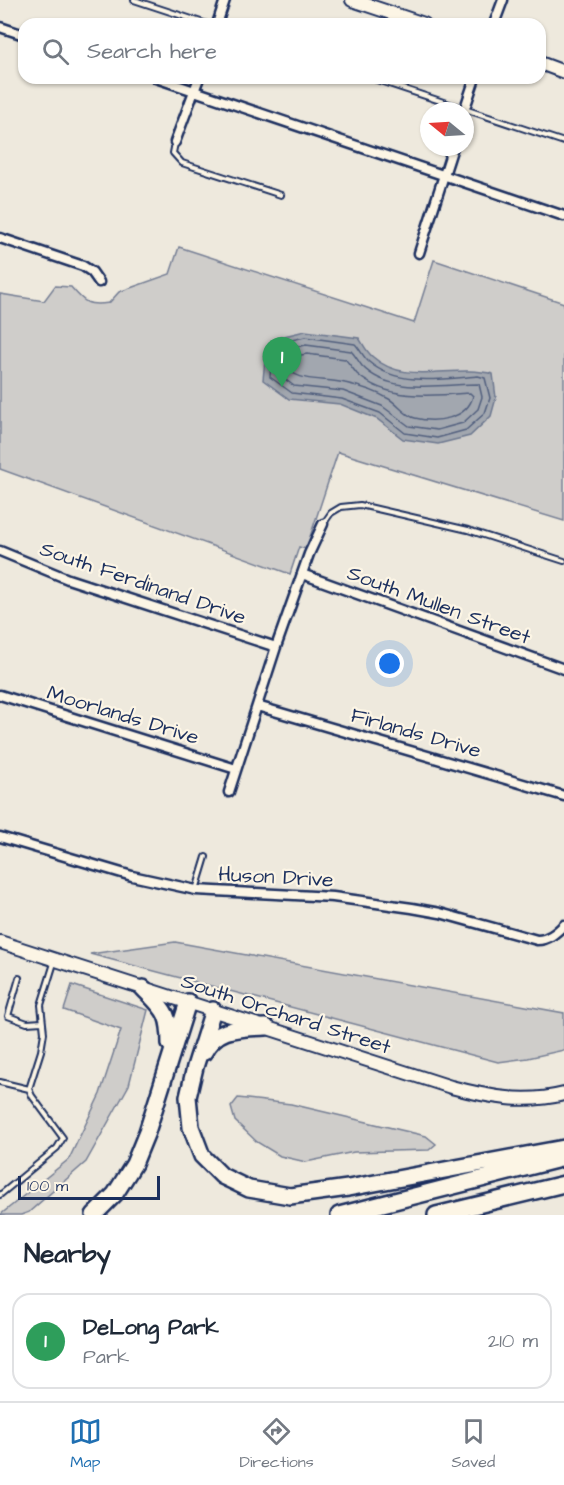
<!DOCTYPE html>
<style>
body{margin:0;font-family:"Architects Daughter",sans-serif;background:#f6f6f7;color:#1f2937}
.compass{position:absolute;left:420px;top:102px;width:54px;height:54px;border-radius:50%;background:#fff;box-shadow:0 2px 4px #0004;rotate:288deg}
.scale{position:absolute;left:18px;bottom:15px;width:142px;box-sizing:border-box;padding-left:6px;border:3px solid #1b2f5e;border-top:0;font-size:16px;line-height:21px;white-space:nowrap;color:#1b2f5e;-webkit-text-stroke:4px #fcf5e5;paint-order:stroke}
.you{position:absolute;left:390px;top:664px;width:21px;height:21px;margin:-15px;border:4px solid #fff;border-radius:50%;background:#1a73e8;box-shadow:0 0 0 9px #1a73e833}
.badge{display:grid;place-items:center;width:39px;height:39px;border-radius:50%;background:#1f6fb2;color:#fff;font-size:20px;font-weight:700}
.pin{position:absolute;translate:-50% -50px;filter:drop-shadow(0 2px 3px #0008)}
.pin::after{content:'';position:absolute;top:32px;width:21px;height:18px;background:inherit;clip-path:polygon(0 0,100% 0,50% 100%)}
.list{margin:0;padding:0;list-style:none}
h2{display:flex;justify-content:space-between;align-items:center;height:78px;margin:0;padding:0 24px;font-size:26px}
h2 small{font-size:20px;font-weight:400;color:#747a83}
.list li{display:grid;grid-template-columns:39px 1fr auto;gap:18px;align-items:center;box-sizing:border-box;height:96px;margin:0 12px 12px;padding:0 12px;border:2px solid #e0e1e3;border-radius:18px}
.list b{display:block;font-size:22px;white-space:nowrap}
.list p{margin:0;font-size:20px;white-space:nowrap;color:#747a83}
.list em{font-size:20px;font-style:normal;color:#747a83}
.icon{flex:none;width:33px;height:33px;fill:none;stroke:currentColor;stroke-width:2;stroke-linecap:round;stroke-linejoin:round}
.map{position:relative;flex:none;width:564px;height:1215px;overflow:hidden}
.search{position:absolute;background:#fff;box-shadow:0 2px 4px #0004;left:18px;right:18px;top:18px;height:66px;display:flex;align-items:center;gap:15px;box-sizing:border-box;padding:0 21px;border-radius:18px;color:#747a83;font-size:22px}
.sheet{height:186px;background:#fff}
nav{display:flex;justify-content:space-around;align-items:center;box-sizing:border-box;height:84px;border-top:2px solid #e0e1e3;background:#fff;font-size:16px;color:#747a83}
nav a{display:grid;justify-items:center;gap:3px}
nav .on{color:#1f6fb2}
.map>svg:first-child{display:block}
.green{fill:#cfcdca;stroke:#757e94;stroke-width:1.5}
.water{fill:#a2a7af;stroke:#6c778f;stroke-width:1.5}
.lines{fill:none;stroke-linecap:round;stroke-linejoin:round}
.shore{stroke:#515f7e;stroke-width:1.5}
.lane-casing{stroke:#1b2f5e;stroke-width:8}
.street-casing{stroke:#1b2f5e;stroke-width:13}
.secondary-casing{stroke:#1b2f5e;stroke-width:16}
.highway-casing{stroke:#1b2f5e;stroke-width:20}
.lane{stroke:#fcf5e5;stroke-width:4}
.street{stroke:#fcf5e5;stroke-width:8}
.secondary{stroke:#fcf5e5;stroke-width:12}
.highway{stroke:#fcf5e5;stroke-width:15}
.labels{text-anchor:middle;dominant-baseline:central;stroke-width:4.5;stroke-linejoin:round;paint-order:stroke}
.street-label{font-size:21px;fill:#1b2f5e;stroke:#fcf5e5}
</style>
<div class="map">
<svg width="564" height="1215" viewBox="0 0 564 1215">
<rect width="100%" height="100%" fill="#eee9dd"/>
<filter id="ink" filterUnits="userSpaceOnUse"><feTurbulence type="fractalNoise" baseFrequency=".0167" numOctaves="2"/><feDisplacementMap in="SourceGraphic" scale="12" xChannelSelector="R" yChannelSelector="G"/><feConvolveMatrix kernelMatrix="1 2 1 2 8 2 1 2 1" color-interpolation-filters="sRGB"/></filter>
<g filter="url(#ink)">
<path class="green" d="M179 247 414 323 434 260 564 303V521L338 452 306 549 299 547 290 574 0 469V294L44 301 55 286 71 287C85 303 87 306 109 303L119 292 170 274Z
M175 942 564 1013V1050L528 1058 498 1062 90 954Z
M72 985 148 1010 129 1085 86 1162 29 1212 21 1215H0L69 1159 100 1094 121 1030 64 1010Z
M238 1098 291 1104 426 1136 436 1144 429 1150 354 1152 306 1162 280 1156 257 1142 235 1121 231 1107Z"/>
<path class="water" d="M305 331 359 338C363 344 367 353 373 357 406 387 454 363 493 374L496 398 491 416 470 436 438 444 403 439 377 419 340 404 289 399 263 380 266 349 280 337Z"/>
<g class="lines">
<path class="shore" d="M305 337 355 344C360 349 363 357 369 362 398 387 443 379 478 376L485 378 490 398 485 413 466 430 437 438 405 433 380 413 342 399 292 393 270 377 272 353 283 342Z
M306 345 351 351C355 355 358 361 362 366 390 396 443 384 479 384L482 397 478 409 463 423 437 430 409 426 382 406 343 391 294 386 278 374 279 356 287 349Z
M307 354 345 359C349 363 353 369 357 374 387 401 433 396 470 393L473 396C467 420 435 423 415 418 405 416 398 404 389 399 377 392 359 386 345 383 326 378 305 383 288 370 286 356 295 356 307 354Z"/>
<g class="lane-casing">
<path id="lane" d="M134 0 207 24
M371 78 564 142
M175 143 173 153 182 163 281 195
M324 523 331 513 341 507 360 505 468 530 564 561
M196 890 206 857
M19 978 8 1016 27 1023 42 1022
M0 1082 29 1089
M0 1195 57 1148 63 1138 32 1096 29 1089 41 1051 44 1033 41 1005 54 963"/>
</g>
<g class="street-casing">
<path id="street" d="M217 24 225 0
M494 24 503 0
M0 27 24 35
M156 78 564 216
M464 111 475 78
M175 142 199 78
M0 238 83 266 92 272 99 282
M419 253 453 147
M0 551 68 579 276 647
M302 574 564 669
M0 695 236 769
M257 706 564 796
M229 792 276 647 309 554 323 524
M0 837 132 876 196 890 333 897 412 908 440 913 537 940C548 940 556 933 564 925"/>
</g>
<g class="secondary-casing">
<path id="secondary" d="M352 0 424 24
M540 63 564 72
M0 942 451 1087C489 1097 525 1104 564 1094"/>
</g>
<g class="highway-casing">
<path id="highway" d="M143 988C164 1010 170 1012 170 1044
M213 1010 195 1067 188 1097 191 1127 202 1156 222 1176 249 1189 290 1196 348 1188 564 1148
M204 1052C218 1026 239 1029 266 1027
M94 1215 115 1194 134 1164 147 1132 188 1002
M339 1215 564 1158
M436 1215 564 1184"/>
</g>
<use href="#lane" class="lane"/>
<use href="#street" class="street"/>
<use href="#secondary" class="secondary"/>
<use href="#highway" class="highway"/>
</g>
</g>
<g class="labels">
<g class="street-label">
<text transform="translate(143 583) rotate(19)">South Ferdinand Drive</text>
<text transform="translate(439 605) rotate(20)">South Mullen Street</text>
<text transform="translate(123 715) rotate(17)">Moorlands Drive</text>
<text transform="translate(416 733) rotate(16)">Firlands Drive</text>
<text transform="translate(276 877) rotate(3)">Huson Drive</text>
<text transform="translate(286 1014) rotate(18)">South Orchard Street</text>
</g>
</g>
</svg>
<svg class="compass" viewBox="-18 -18 36 36"><path d="M0-13l5 13h-10z" fill="#e53935"/><path d="M0 13l5-13h-10z" fill="#747a83"/></svg>
<div class="scale">100 m</div>
<div class="you"></div>
<div class="pin badge" style="left:282px;top:387px;background:#2e9e5b">1</div>
<div class="search"><svg class="icon" aria-label="search" viewBox="0 0 24 24"><circle cx="10" cy="10" r="6"/><path d="M15 15l6 6"/></svg>Search here</div>
</div>
<section class="sheet">
<h2>Nearby<small></small></h2>
<ul class="list">
<li><span class="badge" style="background:#2e9e5b">1</span><div><b>DeLong Park</b><p>Park</p></div><em>210 m</em></li>
</ul>
</section>
<nav>
<a class="on"><svg class="icon" aria-label="map" viewBox="0 0 24 24"><path d="M3 6l6-2 6 2 6-2v14l-6 2-6-2-6 2zM9 4v14M15 6v14"/></svg>Map</a>
<a><svg class="icon" aria-label="directions" viewBox="0 0 24 24"><path d="M12 3l9 9-9 9-9-9zM9 14v-3h6M13 9l2 2-2 2"/></svg>Directions</a>
<a><svg class="icon" aria-label="saved" viewBox="0 0 24 24"><path d="M7 4h10v16l-5-4-5 4z"/></svg>Saved</a>
</nav>
